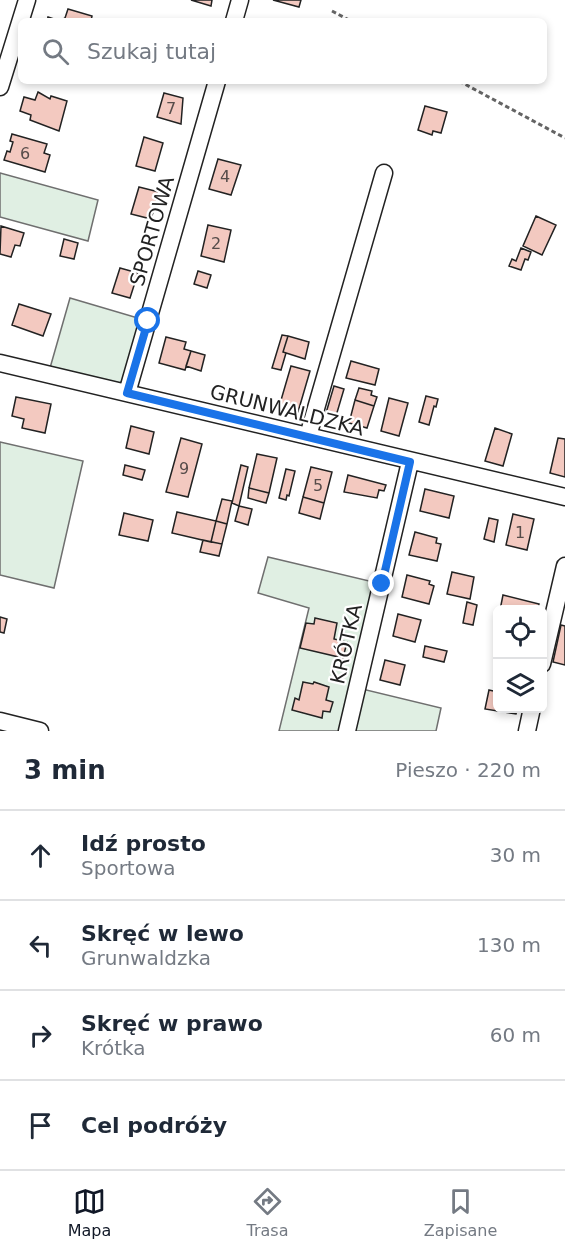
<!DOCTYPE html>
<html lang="pl">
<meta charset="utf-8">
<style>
body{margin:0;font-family:"DejaVu Sans",sans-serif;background:#f2f2f3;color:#1f2937}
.controls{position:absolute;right:18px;bottom:18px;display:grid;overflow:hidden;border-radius:9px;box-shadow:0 3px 9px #0003}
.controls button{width:54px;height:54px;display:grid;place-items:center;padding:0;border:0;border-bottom:2px solid #e0e1e3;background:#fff;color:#1f2937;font:30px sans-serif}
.stop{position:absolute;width:18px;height:18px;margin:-14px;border:4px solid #1a73e8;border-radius:50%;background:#fff}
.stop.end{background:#1a73e8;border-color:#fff;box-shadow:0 2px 6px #0008}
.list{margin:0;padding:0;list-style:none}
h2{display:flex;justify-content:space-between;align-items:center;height:78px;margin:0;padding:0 24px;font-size:26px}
h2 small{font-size:20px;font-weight:400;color:#747a83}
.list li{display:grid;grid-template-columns:39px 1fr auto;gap:18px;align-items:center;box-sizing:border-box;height:90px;padding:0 24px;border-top:2px solid #e0e1e3}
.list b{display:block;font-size:22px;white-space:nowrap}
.list p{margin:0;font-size:20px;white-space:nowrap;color:#747a83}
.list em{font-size:20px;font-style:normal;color:#747a83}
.icon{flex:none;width:33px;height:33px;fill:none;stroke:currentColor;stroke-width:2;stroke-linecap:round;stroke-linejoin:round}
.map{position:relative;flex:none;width:565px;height:731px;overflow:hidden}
.search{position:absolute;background:#fff;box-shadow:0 3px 9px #0003;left:18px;right:18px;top:18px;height:66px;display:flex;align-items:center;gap:15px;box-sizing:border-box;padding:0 21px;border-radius:9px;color:#747a83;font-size:22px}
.sheet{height:438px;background:#fff}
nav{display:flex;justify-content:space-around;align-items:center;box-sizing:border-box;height:84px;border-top:2px solid #e0e1e3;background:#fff;font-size:16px;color:#747a83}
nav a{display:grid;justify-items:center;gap:3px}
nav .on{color:#111827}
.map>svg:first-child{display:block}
.green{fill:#e0efe3;stroke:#6f6f6f;stroke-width:1.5}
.building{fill:#f3c9c0;stroke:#222;stroke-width:1.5}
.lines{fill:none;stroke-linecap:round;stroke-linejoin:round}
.minor-casing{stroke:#222;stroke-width:19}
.path{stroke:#646464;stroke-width:3;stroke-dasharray:4.5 3;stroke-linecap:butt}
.minor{stroke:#fff;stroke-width:16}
.route{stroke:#1a73e8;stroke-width:8}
.labels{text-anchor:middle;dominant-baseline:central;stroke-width:4.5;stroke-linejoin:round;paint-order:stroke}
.number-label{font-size:16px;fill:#564c4a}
.street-label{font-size:20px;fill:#222;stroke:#fff}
</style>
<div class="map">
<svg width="565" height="731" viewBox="0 0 565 731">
<rect width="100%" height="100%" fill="#fff"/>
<path class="green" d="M0 173 98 200 88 241 0 217Z
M70 298 148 321 127 393 48 375Z
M0 442 83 461 54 588 0 575Z
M268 557 382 584 362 689 441 708 436 731H279L309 608 258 593Z"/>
<path class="building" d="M191 0H212L211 6Z
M273 0H301L299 7Z
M68 9 92 16 91 21H47L48 17 60 21 65 18Z
M38 92 50 99 51 96 67 101 59 131 30 120 31 115 20 111 24 97 35 100Z
M164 93 183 98 181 124 157 117Z
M425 106 447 112 441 133 433 131 432 135 418 130Z
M12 134 47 144 44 153 50 155 45 172 4 160 7 151 10 152 13 142 10 141Z
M144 137 163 143 155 171 136 166Z
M218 159 241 165 231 195 209 189Z
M139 187 159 192 151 219 131 214Z
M536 216 556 225 542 255 523 246Z
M208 225 231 230 224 262 201 256Z
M1 226 24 233 20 246 15 245 11 257 0 254Z
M64 239 78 243 74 259 60 256Z
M521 248 531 252 528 260 525 259 521 270 509 266 512 259 516 261Z
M120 268 138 273 130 298 112 293Z
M198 271 211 275 207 288 194 284Z
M19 304 51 314 43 336 12 325Z
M282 335 288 336 283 352 286 353 281 370 272 368Z
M288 336 309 342 305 359 283 352Z
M166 337 186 342 184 349 191 351 185 370 159 363Z
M191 351 205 355 201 371 186 366Z
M351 361 379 369 375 385 346 378Z
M291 366 310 371 298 412 279 407Z
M334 386 344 389 336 416 326 413Z
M359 388 372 391 371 395 377 397 374 406 355 400Z
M426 396 438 399 436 407 434 406 429 425 419 422Z
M16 397 51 404 45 433 22 428 24 419 12 416Z
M389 398 408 403 399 436 381 431Z
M355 400 374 406 367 428 349 423Z
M131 426 154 432 149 454 126 448Z
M495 428 512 434 503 466 485 461Z
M181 438 202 444 188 497 166 492Z
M558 438 565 439V477L550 473Z
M257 454 277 458 269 493 249 488Z
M125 465 145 470 142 480 123 475Z
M241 465 248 467 239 506 232 503Z
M311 467 332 472 324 503 303 497Z
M286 469 295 471 289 496 287 495 286 500 279 498Z
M348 475 386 485 384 491 379 490 377 498 344 492Z
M249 488 269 493 266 503 248 498Z
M425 489 454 496 449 518 420 511Z
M303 497 324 503 320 519 299 513Z
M222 499 232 501 227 524 216 521Z
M239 506 252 509 248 525 235 521Z
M177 512 216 521 211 542 172 533Z
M124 513 153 520 148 541 119 535Z
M513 514 534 519 527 550 506 545Z
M489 518 498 520 494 542 484 539Z
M216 521 227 524 222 544 211 542Z
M415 532 437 538 436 543 441 544 437 561 409 555Z
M203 540 222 544 219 556 200 552Z
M452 572 474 577 470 599 447 594Z
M407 575 430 581 429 584 434 586 429 604 402 597Z
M503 595 539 604 537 610H500Z
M467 602 477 605 473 625 463 623Z
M398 614 421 620 415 642 393 636Z
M0 617 7 619 4 633 0 632Z
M315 618 337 623 334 639 347 642 343 658 300 648 306 623 314 624Z
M561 625 565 626V665L553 662Z
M425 646 447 651 444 662 423 657Z
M385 660 405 665 400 685 380 680Z
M303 682 313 684 314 682 329 687 326 700 333 702 330 712 323 711 322 718 292 710 295 698 299 700Z
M489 690 498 692V708L520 710H517L516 714 485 709Z"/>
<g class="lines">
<g class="minor-casing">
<path id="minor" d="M234 21 240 0
M0 87 27 0
M0 363 565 497
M127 393 217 81
M308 436 384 173
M542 664 565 566
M0 721 40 731
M347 731 410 462
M527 731 532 708"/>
</g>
<path class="path" d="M332 11 351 21
M459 81 565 138"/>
<use href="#minor" class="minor"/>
</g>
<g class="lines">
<path class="route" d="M148 321 127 393 410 462 382 584"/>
</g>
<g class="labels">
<g class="number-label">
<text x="171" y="108">7</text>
<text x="25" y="153">6</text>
<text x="225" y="176">4</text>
<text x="216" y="243">2</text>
<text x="184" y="468">9</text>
<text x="318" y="485">5</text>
<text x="520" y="532">1</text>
</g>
<g class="street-label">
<text transform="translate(152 231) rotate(-74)">SPORTOWA</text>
<text transform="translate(287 410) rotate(14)">GRUNWALDZKA</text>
<text transform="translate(346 644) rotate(-77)">KRÓTKA</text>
</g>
</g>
</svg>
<div class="controls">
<button><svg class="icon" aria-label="locate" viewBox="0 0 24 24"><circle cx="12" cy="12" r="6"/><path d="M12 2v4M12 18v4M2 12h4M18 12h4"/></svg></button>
<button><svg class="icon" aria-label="layers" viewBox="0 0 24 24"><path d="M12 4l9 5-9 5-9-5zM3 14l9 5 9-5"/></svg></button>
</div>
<div class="stop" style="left:148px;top:321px"></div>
<div class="stop end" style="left:382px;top:584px"></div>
<div class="search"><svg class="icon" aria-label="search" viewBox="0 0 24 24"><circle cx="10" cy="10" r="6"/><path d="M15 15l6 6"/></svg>Szukaj tutaj</div>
</div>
<section class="sheet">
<h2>3 min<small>Pieszo · 220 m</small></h2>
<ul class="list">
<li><svg class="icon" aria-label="ahead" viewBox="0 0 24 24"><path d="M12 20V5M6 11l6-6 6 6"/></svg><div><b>Idź prosto</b><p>Sportowa</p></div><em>30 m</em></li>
<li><svg class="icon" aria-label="left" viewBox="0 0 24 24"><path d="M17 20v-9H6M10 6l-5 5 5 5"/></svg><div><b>Skręć w lewo</b><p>Grunwaldzka</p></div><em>130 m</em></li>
<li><svg class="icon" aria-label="right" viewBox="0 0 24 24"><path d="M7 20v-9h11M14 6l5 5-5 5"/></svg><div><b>Skręć w prawo</b><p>Krótka</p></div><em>60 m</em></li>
<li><svg class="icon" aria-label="arrive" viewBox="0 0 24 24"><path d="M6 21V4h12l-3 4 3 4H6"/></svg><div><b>Cel podróży</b></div></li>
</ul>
</section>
<nav>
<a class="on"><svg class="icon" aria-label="map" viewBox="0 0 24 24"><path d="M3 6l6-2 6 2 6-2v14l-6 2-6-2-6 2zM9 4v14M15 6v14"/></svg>Mapa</a>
<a><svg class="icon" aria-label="directions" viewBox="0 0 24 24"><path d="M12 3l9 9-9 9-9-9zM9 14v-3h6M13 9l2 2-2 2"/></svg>Trasa</a>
<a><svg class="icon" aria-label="saved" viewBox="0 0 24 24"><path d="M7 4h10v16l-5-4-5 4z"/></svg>Zapisane</a>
</nav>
